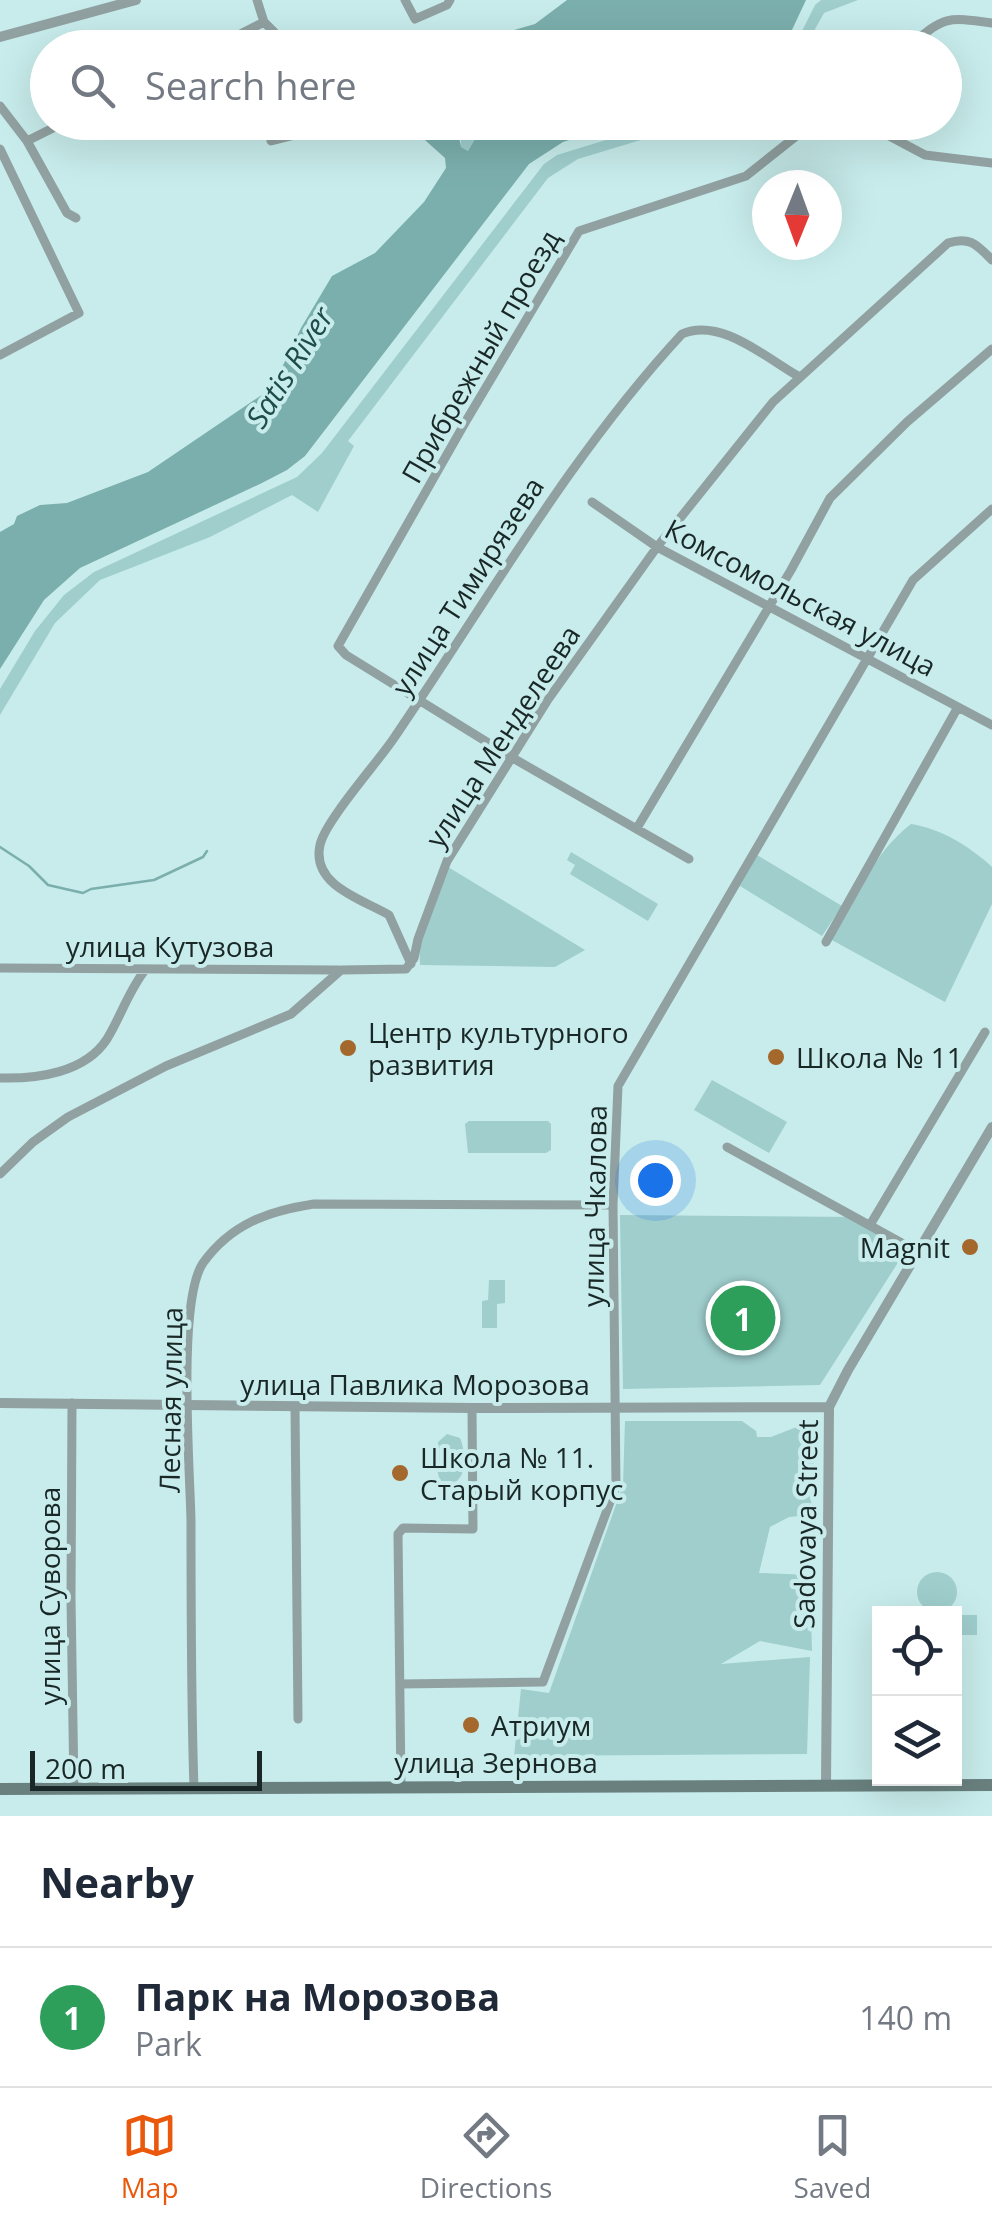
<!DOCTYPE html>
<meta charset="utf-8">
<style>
body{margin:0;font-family:"Open Sans",sans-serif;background:#f6f6f7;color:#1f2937}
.controls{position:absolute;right:30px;bottom:30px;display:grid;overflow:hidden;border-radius:0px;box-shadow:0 10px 40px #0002}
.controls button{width:90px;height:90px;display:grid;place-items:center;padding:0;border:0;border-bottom:2px solid #e0e1e3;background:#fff;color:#1f2937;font:50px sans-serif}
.compass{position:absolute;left:752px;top:170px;width:90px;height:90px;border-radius:50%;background:#fff;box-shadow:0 10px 40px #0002;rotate:181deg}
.scale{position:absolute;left:30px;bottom:25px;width:232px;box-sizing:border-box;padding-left:10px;border:5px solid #192727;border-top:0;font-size:28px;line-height:35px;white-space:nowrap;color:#192727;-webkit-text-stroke:8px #c7eceb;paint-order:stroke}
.you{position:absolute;left:655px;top:1180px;width:35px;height:35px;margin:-25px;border:8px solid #fff;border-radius:50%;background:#1a73e8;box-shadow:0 0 0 15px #1a73e833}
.badge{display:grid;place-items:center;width:65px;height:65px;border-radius:50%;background:#ea580c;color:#fff;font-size:32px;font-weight:700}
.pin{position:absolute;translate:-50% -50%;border:5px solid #fff;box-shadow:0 2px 10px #0006}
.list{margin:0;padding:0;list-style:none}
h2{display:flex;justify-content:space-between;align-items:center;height:130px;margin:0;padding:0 40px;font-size:42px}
h2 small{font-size:32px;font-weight:400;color:#747a83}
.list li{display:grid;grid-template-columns:65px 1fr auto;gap:30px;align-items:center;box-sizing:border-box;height:140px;padding:0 40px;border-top:2px solid #e0e1e3}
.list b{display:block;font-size:38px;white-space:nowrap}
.list p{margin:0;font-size:32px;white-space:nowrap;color:#747a83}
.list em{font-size:32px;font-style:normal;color:#747a83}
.icon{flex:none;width:55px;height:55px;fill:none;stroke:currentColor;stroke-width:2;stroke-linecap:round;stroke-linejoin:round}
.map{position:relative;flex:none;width:992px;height:1816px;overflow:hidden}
.search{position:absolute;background:#fff;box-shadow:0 10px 40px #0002;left:30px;right:30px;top:30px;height:110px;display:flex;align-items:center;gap:25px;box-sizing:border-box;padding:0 35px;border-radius:55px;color:#747a83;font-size:38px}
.sheet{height:270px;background:#fff}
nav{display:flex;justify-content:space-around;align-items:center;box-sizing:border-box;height:140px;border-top:2px solid #e0e1e3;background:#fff;font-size:28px;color:#747a83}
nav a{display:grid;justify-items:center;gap:5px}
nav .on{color:#ea580c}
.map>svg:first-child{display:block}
.green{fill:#9fcecd}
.water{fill:#7bafad}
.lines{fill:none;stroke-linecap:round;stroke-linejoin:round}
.stream{stroke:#7bafad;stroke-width:2.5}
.minor{stroke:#91a0a0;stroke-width:9}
.tertiary{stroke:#91a0a0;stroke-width:10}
.secondary{stroke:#69807f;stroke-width:12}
.poi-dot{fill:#a4672c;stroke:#c7eceb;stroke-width:4}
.labels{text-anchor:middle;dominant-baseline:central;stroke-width:8;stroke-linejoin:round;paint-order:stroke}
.street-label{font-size:28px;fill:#192727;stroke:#c7eceb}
.poi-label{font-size:28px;fill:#192727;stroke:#c7eceb;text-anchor:start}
.water-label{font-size:30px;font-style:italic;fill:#1d4c4b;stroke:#c7eceb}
</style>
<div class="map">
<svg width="992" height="1816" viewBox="0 0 992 1816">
<rect width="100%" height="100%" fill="#c7eceb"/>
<path class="green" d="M821 0H858L824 13 805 47H794L815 5Z
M447 123H484L468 151 461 147V139Z
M661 123H697L578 159 548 178 348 441 354 446 318 512 292 495 210 537 100 580 55 623 0 715V689L35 631 64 595 94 572 297 477 322 453 544 164 557 155Z
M911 824C942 829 969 846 992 867V904L945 1002 830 939C854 900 874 852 911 824Z
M571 852 658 904 648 921 570 874 575 865 567 860Z
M757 855 842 906 822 936 740 886Z
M448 867 585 950 555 967 420 965 419 938Z
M712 1080 787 1122 769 1153 694 1110Z
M469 1121H548L551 1124V1150L546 1153H468L465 1124Z
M620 1215 860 1217 906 1250 820 1385 623 1389Z
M489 1280H505V1303L497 1304V1328H482V1301L488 1300Z
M625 1421H742L756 1431 757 1437H771L812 1421 814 1477 808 1487 811 1502 821 1514 789 1517 770 1527 759 1573 810 1575 812 1651 760 1641 721 1664 810 1657 807 1754 514 1756 521 1689 549 1693 623 1485Z
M447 1434 460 1438C466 1453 468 1478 451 1485L440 1481 437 1470 438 1442Z
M917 1592a20 20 0 1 1 40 0a20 20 0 1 1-40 0Z
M955 1615H977V1635H955Z"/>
<path class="water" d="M567 0H806L784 47H455L535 24Z
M406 123H447L458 131 461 147 468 151 484 123H621L563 142 529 164 305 456 287 470 260 484 80 568 44 600 0 669V532L14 524 17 516 40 505 67 503 148 472 272 388 301 328 332 276 375 253 424 202 446 168 445 158Z"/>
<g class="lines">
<path class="stream" d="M0 847 29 866 48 885 83 893 91 889 154 880 203 857 207 851"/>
<path class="minor" d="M257 0 264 22 290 48
M405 0 415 19 447 5 450 0
M213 48 264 22
M907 48C945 17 943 16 992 23
M0 106 27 141 67 213 76 218
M863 122 925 155 992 163
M27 141 65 122
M271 141 303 133 318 122
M0 149 79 313 0 355
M592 502 657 547 992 725
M637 828 791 570 830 498 907 422 992 349
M689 859 511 757 346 655 338 646 466 421 579 231 746 176 814 122
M826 942 958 707
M411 964 389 915C364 900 311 886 320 845 325 821 378 762 394 738 487 602 569 456 682 334 720 317 765 357 798 376
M0 968 338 970
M0 1078C37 1079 85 1073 107 1039 121 1016 128 992 145 970
M727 1147 918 1252
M0 1174 33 1142 68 1117 166 1066 291 1014 341 970 406 969 414 958 418 939 447 861 547 701 657 547 773 402 948 243C970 236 977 245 992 260
M870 1225 985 1032
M72 1403 71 1599 74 1789
M295 1406 298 1719
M400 1684 543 1682 616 1486 613 1205 618 1086 913 580 992 509
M194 1788C191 1699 191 1610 191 1521 190 1469 177 1301 203 1263 231 1224 268 1211 314 1204L613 1205
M401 1788 398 1534 403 1528 473 1529 472 1408"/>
<path class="tertiary" d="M0 37 136 0
M0 1403 472 1408 829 1407
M826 1786 829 1407 848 1370 992 1127"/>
<path class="secondary" d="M0 1789 992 1785"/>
</g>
<g class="poi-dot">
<circle cx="348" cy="1048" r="10"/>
<circle cx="776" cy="1057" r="10"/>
<circle cx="970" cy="1247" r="10"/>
<circle cx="400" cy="1473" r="10"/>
<circle cx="471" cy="1725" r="10"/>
</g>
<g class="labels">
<g class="street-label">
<text transform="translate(480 356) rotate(-60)">Прибрежный проезд</text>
<text transform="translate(467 586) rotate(-57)">улица Тимирязева</text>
<text transform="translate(801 597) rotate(28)">Комсомольская улица</text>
<text transform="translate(502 736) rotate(-57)">улица Менделеева</text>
<text x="170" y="946">улица Кутузова</text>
<text transform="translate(594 1206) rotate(-89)">улица Чкалова</text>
<text x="415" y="1384">улица Павлика Морозова</text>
<text transform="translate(170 1400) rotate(-89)">Лесная улица</text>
<text transform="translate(805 1524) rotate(-89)">Sadovaya Street</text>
<text transform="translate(49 1596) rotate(-90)">улица Суворова</text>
<text x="496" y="1762">улица Зернова</text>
</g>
<g class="poi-label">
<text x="368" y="1032">Центр культурного<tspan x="368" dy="32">развития</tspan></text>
<text x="796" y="1057">Школа № 11</text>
<text x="950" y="1247" text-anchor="end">Magnit</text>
<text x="420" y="1457">Школа № 11.<tspan x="420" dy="32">Старый корпус</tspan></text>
<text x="491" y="1725">Атриум</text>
</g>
<g class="water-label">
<text transform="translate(289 367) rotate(-58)">Satis River</text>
</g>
</g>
</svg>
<div class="controls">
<button><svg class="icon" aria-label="locate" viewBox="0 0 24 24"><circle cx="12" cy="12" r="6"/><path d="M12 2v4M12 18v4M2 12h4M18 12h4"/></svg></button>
<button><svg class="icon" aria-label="layers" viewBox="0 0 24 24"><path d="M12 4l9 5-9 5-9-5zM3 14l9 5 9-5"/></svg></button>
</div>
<svg class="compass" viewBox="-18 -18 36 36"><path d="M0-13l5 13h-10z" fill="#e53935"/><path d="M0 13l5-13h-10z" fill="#747a83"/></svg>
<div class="scale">200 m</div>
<div class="you"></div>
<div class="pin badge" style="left:743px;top:1318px;background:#2e9e5b">1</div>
<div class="search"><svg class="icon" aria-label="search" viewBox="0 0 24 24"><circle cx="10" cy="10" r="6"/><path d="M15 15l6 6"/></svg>Search here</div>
</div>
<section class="sheet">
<h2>Nearby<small></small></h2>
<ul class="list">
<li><span class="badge" style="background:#2e9e5b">1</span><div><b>Парк на Морозова</b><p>Park</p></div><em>140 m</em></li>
</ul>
</section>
<nav>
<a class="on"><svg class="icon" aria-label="map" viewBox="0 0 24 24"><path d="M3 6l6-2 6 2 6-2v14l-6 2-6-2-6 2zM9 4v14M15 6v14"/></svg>Map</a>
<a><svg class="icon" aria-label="directions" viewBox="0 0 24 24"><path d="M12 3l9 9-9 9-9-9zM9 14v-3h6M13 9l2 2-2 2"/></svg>Directions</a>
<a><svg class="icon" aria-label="saved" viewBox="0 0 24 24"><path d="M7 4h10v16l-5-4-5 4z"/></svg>Saved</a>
</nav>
